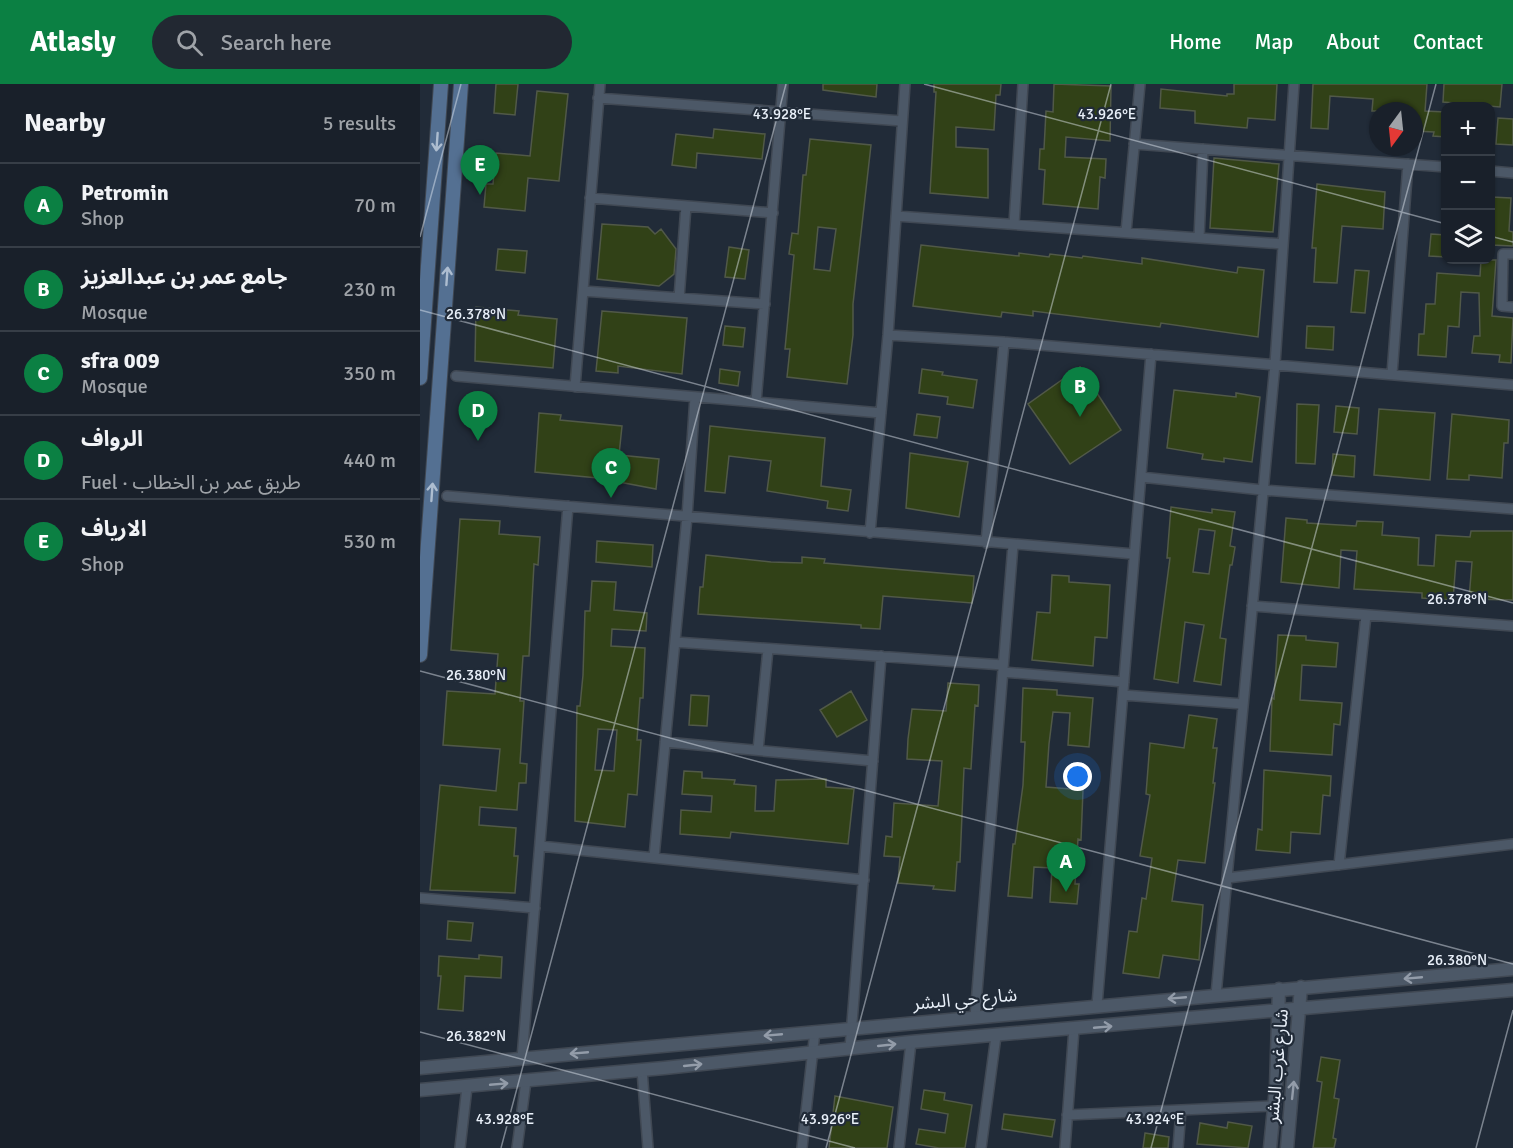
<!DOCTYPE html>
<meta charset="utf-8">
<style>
body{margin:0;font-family:Signika,"Noto Sans Arabic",sans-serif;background:#222832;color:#f1f3f6}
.controls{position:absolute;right:18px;top:18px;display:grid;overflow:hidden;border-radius:12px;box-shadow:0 2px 4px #0004}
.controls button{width:54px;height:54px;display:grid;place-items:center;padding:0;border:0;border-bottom:2px solid #373e47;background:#19202a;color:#f1f3f6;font:30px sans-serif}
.compass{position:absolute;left:949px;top:18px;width:54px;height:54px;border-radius:50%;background:#19202a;box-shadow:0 2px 4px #0004;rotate:195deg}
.you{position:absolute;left:658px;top:693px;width:21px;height:21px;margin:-15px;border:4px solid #fff;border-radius:50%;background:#1a73e8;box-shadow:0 0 0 9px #1a73e833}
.badge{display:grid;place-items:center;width:39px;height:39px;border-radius:50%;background:#0b8043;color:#fff;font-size:20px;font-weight:700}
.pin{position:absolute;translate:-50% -50px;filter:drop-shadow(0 2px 3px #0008)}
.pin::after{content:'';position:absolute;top:32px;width:21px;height:18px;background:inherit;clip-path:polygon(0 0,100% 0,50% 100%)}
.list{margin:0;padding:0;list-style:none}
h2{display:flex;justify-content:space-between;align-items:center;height:78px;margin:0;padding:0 24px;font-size:26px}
h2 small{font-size:20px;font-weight:400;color:#9fa3a8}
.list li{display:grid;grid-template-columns:39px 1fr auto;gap:18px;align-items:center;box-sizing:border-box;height:84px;padding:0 24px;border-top:2px solid #373e47}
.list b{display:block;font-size:22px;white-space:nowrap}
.list p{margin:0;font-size:20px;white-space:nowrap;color:#9fa3a8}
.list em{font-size:20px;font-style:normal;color:#9fa3a8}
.icon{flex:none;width:33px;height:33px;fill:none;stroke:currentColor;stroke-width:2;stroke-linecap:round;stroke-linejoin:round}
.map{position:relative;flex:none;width:1093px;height:1064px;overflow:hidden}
header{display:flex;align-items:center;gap:36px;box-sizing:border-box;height:84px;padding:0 30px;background:#0b8043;color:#fff}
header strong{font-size:28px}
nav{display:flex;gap:33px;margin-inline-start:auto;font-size:21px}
.search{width:420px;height:54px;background:#222832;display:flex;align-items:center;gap:15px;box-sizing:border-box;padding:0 21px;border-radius:33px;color:#9fa3a8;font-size:22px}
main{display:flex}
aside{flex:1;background:#19202a}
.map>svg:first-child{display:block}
.building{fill:#314117;stroke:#515948;stroke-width:1.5;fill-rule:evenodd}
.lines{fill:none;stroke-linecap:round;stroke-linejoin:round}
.minor-casing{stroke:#404853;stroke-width:12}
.tertiary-casing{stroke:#404853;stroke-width:15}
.secondary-casing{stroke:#404853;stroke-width:16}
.minor{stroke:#4c5867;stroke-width:9}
.tertiary{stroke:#4c5867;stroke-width:12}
.secondary{stroke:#547092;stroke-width:14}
.oneway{stroke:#adbdd0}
.oneway2{stroke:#939ca9}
.ticks{fill:none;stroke:#e9f0f9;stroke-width:1.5;stroke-opacity:0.45}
.labels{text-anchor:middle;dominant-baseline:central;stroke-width:4.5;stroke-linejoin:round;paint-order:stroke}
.street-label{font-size:18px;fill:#e9f0f9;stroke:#212b38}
.ticks-label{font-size:15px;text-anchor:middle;fill:#e9f0f9;stroke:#212b38;stroke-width:4.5;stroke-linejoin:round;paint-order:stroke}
</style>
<header>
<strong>Atlasly</strong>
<div class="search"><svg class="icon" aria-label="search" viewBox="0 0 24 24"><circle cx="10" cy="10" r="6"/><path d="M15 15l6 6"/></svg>Search here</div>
<nav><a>Home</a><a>Map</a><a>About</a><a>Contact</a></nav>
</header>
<main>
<aside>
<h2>Nearby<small>5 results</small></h2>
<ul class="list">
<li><span class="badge">A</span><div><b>Petromin</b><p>Shop</p></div><em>70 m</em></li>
<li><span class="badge">B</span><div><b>جامع عمر بن عبدالعزيز</b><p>Mosque</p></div><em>230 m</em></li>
<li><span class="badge">C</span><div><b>sfra 009</b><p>Mosque</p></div><em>350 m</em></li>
<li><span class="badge">D</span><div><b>الرواف</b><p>Fuel · طريق عمر بن الخطاب</p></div><em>440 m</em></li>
<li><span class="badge">E</span><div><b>الارياف</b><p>Shop</p></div><em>530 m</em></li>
</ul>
</aside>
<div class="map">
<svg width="1093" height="1064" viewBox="0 0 1093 1064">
<rect width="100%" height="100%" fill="#212b38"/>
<path class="building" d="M76 0H98L95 31 74 29Z
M403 0H457L456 13 403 6Z
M514 0H581L580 11H576L574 46 536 43V63L568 65V114L510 109 516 8H514Z
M634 0 691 2 690 57 646 53 645 73 686 75 685 94 680 93 678 125 623 120 625 86 619 85 620 65H624L626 27 633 28Z
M814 0H857L855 36 828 34 827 44 805 42 775 39V27L740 24 741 5 807 12V10H814Z
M893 0H1007L1005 27 1026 28V53L1013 52 1014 48 994 47V27H952L953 15 910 12 908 45 891 44Z
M1024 0H1082L1080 23 1023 18Z
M117 7 148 10 139 97 108 94 105 127 64 123 66 100H73L76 69 110 72Z
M1078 34 1093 35V61L1076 60Z
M294 45 345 50 342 75 277 69 276 84 252 81 256 50 293 54Z
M390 55 451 61 433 220V251L427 300 367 293 370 265H365L374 171 369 170 372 149 378 150 383 91H386ZM398 143 416 145 410 187 394 185Z
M794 74 859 80 853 148 790 144Z
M897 100 965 108 963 145 922 142 917 199 894 198 896 164H892Z
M1071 113 1091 114 1089 147 1093 148V162L1071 161Z
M182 140 228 143 235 150 241 145 256 165 254 190 239 202 177 195Z
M1011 150 1026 151V173L1009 172Z
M501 161 599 172V169L629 173 630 170 662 174 663 172 722 180V174L817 189 818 183 844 186 838 253 741 239 740 243 613 227V232L582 228 581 233 493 222Z
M309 163 329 166 325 195 305 193Z
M78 165 107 167 105 189 76 186Z
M1061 176H1076L1072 232 1093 234 1091 279 1079 278 1080 271 1052 269 1054 252H1060L1059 209 1041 208 1039 243 1028 242 1026 273 998 271 999 250H1004L1006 220H1015L1017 189 1060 192Z
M935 186 949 187 945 229 931 228Z
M56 223 99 227 98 231 137 235 133 284 55 277Z
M182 227 267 234 262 290 198 282V289L176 287Z
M305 242 325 244 323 263 303 261Z
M887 242 914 243 913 266 886 264Z
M660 283 701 346 650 380 608 320Z
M300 285 320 288 318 302 299 299Z
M502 285 523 288 522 291 557 296 553 324 527 320 528 313 499 309Z
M754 306 816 313V309L840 313 832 378 804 374V378L782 375 783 370 747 364Z
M877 320 899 321 895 380 876 379Z
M916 322 939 324 937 350 914 348Z
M959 325 1015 329 1010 396 954 391Z
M119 329 141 331 140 336 202 342 199 371 239 375 236 405 178 394 115 388Z
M497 330 520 333 517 354 494 351Z
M1032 330 1089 336 1088 359H1084L1082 394 1049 391V396L1027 395Z
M290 342 405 354 401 402 431 406 428 427 407 424 408 417 347 407 351 377 309 372 305 409 285 407Z
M490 369 548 378 539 433 486 424Z
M913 370 935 372 934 393 912 391Z
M751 423 792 429V425L815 428 810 462 815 463 812 481H810L800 554 806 555 801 601 774 597 784 541 765 538 758 599 734 595 750 474H747ZM779 445 795 447 789 490 773 488Z
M866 434 887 436V439L936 442 937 437 963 438 962 451 999 454 998 481 1014 482 1016 451 1050 453 1051 447H1093V516L1049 515 1052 478 1036 477 1033 516 1002 514V509L934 505 937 467 921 466 919 504 861 498Z
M40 435 80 437 79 450 120 453 118 481 114 480 109 572H103L100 617H104L100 679 107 680 106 699H99L97 726 60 723 59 741 96 744 94 772H98L95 809 10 806 20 701 76 707 80 665 23 661 27 607 75 610 78 570 31 566Z
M177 457 233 461 232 483 176 478Z
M286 471 351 478 382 479V473L405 475 404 479 554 492 552 519 463 512 460 545 441 544V541L278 530 280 503H283Z
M632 491 649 492V498L690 501 687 554 675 553 673 582 612 576 617 528 630 529Z
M172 497 196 498 194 526 227 529 226 547 192 545 191 562 225 564 223 614H220L217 656H221L217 711 208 710 205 743 155 737 157 622H160L163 591 165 527H170ZM178 645 197 646 194 687 175 686Z
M858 551 886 552V556L918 559 916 583 882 581 880 616 922 619 920 641 914 640 912 671 850 667 852 614 854 615Z
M528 599 559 601 558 622 555 621 551 685 544 684 540 778H537L535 807 513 805 514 802 478 799 480 773 464 772 466 752 472 753 474 719 518 722 522 677 487 675 488 655 492 625 526 627Z
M603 604 637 606V611L673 614 669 663 648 661 650 629 633 628 629 660 626 703 663 706 661 756 658 755 655 800H659L657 820 630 818 632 784 614 783 612 814 588 812 593 760H595L603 701 605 658H601Z
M431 607 447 636 417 653 400 626Z
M271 611 289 612 287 642 269 641Z
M769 631 797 635 793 664H797L793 699H795L785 779 758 776 752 817 783 821 779 876 743 871 739 894 703 889 709 847 717 848 722 814 726 815 732 774 720 772 730 711 726 710 730 659 764 664Z
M844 686 911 692 910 712 903 711 900 750 871 748 870 769 836 766 838 745 842 746Z
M264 687 282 688V694L315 696 314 700 336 702 335 727H354L356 696 406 695V703L434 705 428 760 311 748 310 754 260 750 261 726 291 728 292 712 262 710Z
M28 837 53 839 51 857 27 855Z
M59 871 82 873 81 894 45 892 43 927 18 925 21 892H18L19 872 59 875Z
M901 973 920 976 914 1014 919 1015 913 1054 916 1055 914 1064H893L902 998 897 997Z
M504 1006 525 1009 524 1016 552 1021 545 1064H519L496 1060 499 1045 525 1049 528 1030 501 1025Z
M415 1012 473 1023 467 1064H409Z
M584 1030 635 1036 632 1053 582 1045Z
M808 1038 832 1042 828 1064 777 1060 780 1039 807 1044Z
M725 1049 749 1053 748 1064H723Z"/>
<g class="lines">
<g class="minor-casing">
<path id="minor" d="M178 14 482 37
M714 60 1026 83
M1070 87 1093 89
M170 114 353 129
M476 132 863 160
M594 140 603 0
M706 148 720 0
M779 154 783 65
M1093 170H1083L1082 222 1093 223
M163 207 345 220
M259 214 266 122
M468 251 584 258 1093 301
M972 290 988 80
M36 292 461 329
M155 303 180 0
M336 318 363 0
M721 393 842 406 1093 425
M27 412 714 470
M450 449 468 251 485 0
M566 459 584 258
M832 522 1093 542
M255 558 583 581
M583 588 704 598
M703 611 823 620
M245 658 453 677
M338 666 348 565
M120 762 444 796
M234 773 267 433 275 313
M919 781 946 531
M807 794 1093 760
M0 814 115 824
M796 911 855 280 874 0
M677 921 731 270
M555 933 593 461
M430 964 461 572
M102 974 148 422
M222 986 228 1064
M647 1031 854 1022
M40 1064 47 1003
M97 1064 106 997
M382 1064 395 947
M479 1064 491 958
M561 1064 576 952
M645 1064 654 945
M758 1064 761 1026"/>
</g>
<g class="tertiary-casing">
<path id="tertiary" d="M0 984 1093 885
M0 1006 244 984 491 958 1093 906
M850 1064 856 1004 859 905
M867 1064 881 903"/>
</g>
<g class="secondary-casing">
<path id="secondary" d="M0 294 21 0
M0 571 41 0"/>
</g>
<use href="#minor" class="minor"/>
<use href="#tertiary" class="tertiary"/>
<use href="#secondary" class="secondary"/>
</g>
<defs><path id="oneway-shaft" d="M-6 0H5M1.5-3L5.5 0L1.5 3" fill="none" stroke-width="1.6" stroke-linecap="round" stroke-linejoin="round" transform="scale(1.5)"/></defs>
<g class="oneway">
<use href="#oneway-shaft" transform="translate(17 58) rotate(94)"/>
<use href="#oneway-shaft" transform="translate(27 192) rotate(-86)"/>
<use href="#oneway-shaft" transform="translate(12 408) rotate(-86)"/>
</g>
<g class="oneway2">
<use href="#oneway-shaft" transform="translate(993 894) rotate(175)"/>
<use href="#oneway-shaft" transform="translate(757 914) rotate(175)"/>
<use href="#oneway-shaft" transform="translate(683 943) rotate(-5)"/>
<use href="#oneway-shaft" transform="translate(353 951) rotate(175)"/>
<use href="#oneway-shaft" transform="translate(467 961) rotate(-6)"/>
<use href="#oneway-shaft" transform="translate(159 969) rotate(175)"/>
<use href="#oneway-shaft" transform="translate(273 981) rotate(-6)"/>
<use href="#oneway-shaft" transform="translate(79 1000) rotate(-5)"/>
<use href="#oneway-shaft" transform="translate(873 1006) rotate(-84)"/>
</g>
<path class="ticks" d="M504 0 1026 140M1070 152 1093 158M0 153 41 0M0 226 1093 519M0 587 1093 880M0 948 435 1064M81 1064 366 0M406 1064 691 0M731 1064 1016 0M1056 1064 1093 926"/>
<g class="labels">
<g class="street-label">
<text transform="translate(545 915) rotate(-5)">شارع حي البشر</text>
<text transform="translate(857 982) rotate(-85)">شارع غرب البشر</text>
</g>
</g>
<g class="ticks-label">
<text x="362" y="35">43.928°E</text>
<text x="687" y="35">43.926°E</text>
<text x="56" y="235">26.378°N</text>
<text x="1037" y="520">26.378°N</text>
<text x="56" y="596">26.380°N</text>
<text x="1037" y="881">26.380°N</text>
<text x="56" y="957">26.382°N</text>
<text x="85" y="1040">43.928°E</text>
<text x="410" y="1040">43.926°E</text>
<text x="735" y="1040">43.924°E</text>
</g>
</svg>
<div class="controls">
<button>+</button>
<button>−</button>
<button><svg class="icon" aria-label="layers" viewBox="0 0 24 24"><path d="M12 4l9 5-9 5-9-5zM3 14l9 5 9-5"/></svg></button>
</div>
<svg class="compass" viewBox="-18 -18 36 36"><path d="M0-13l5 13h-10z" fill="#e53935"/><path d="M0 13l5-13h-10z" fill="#9fa3a8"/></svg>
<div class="you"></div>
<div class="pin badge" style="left:646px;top:808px">A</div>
<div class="pin badge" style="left:660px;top:333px">B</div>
<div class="pin badge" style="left:191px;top:414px">C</div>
<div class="pin badge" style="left:58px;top:357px">D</div>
<div class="pin badge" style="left:60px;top:111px">E</div>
</div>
</main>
